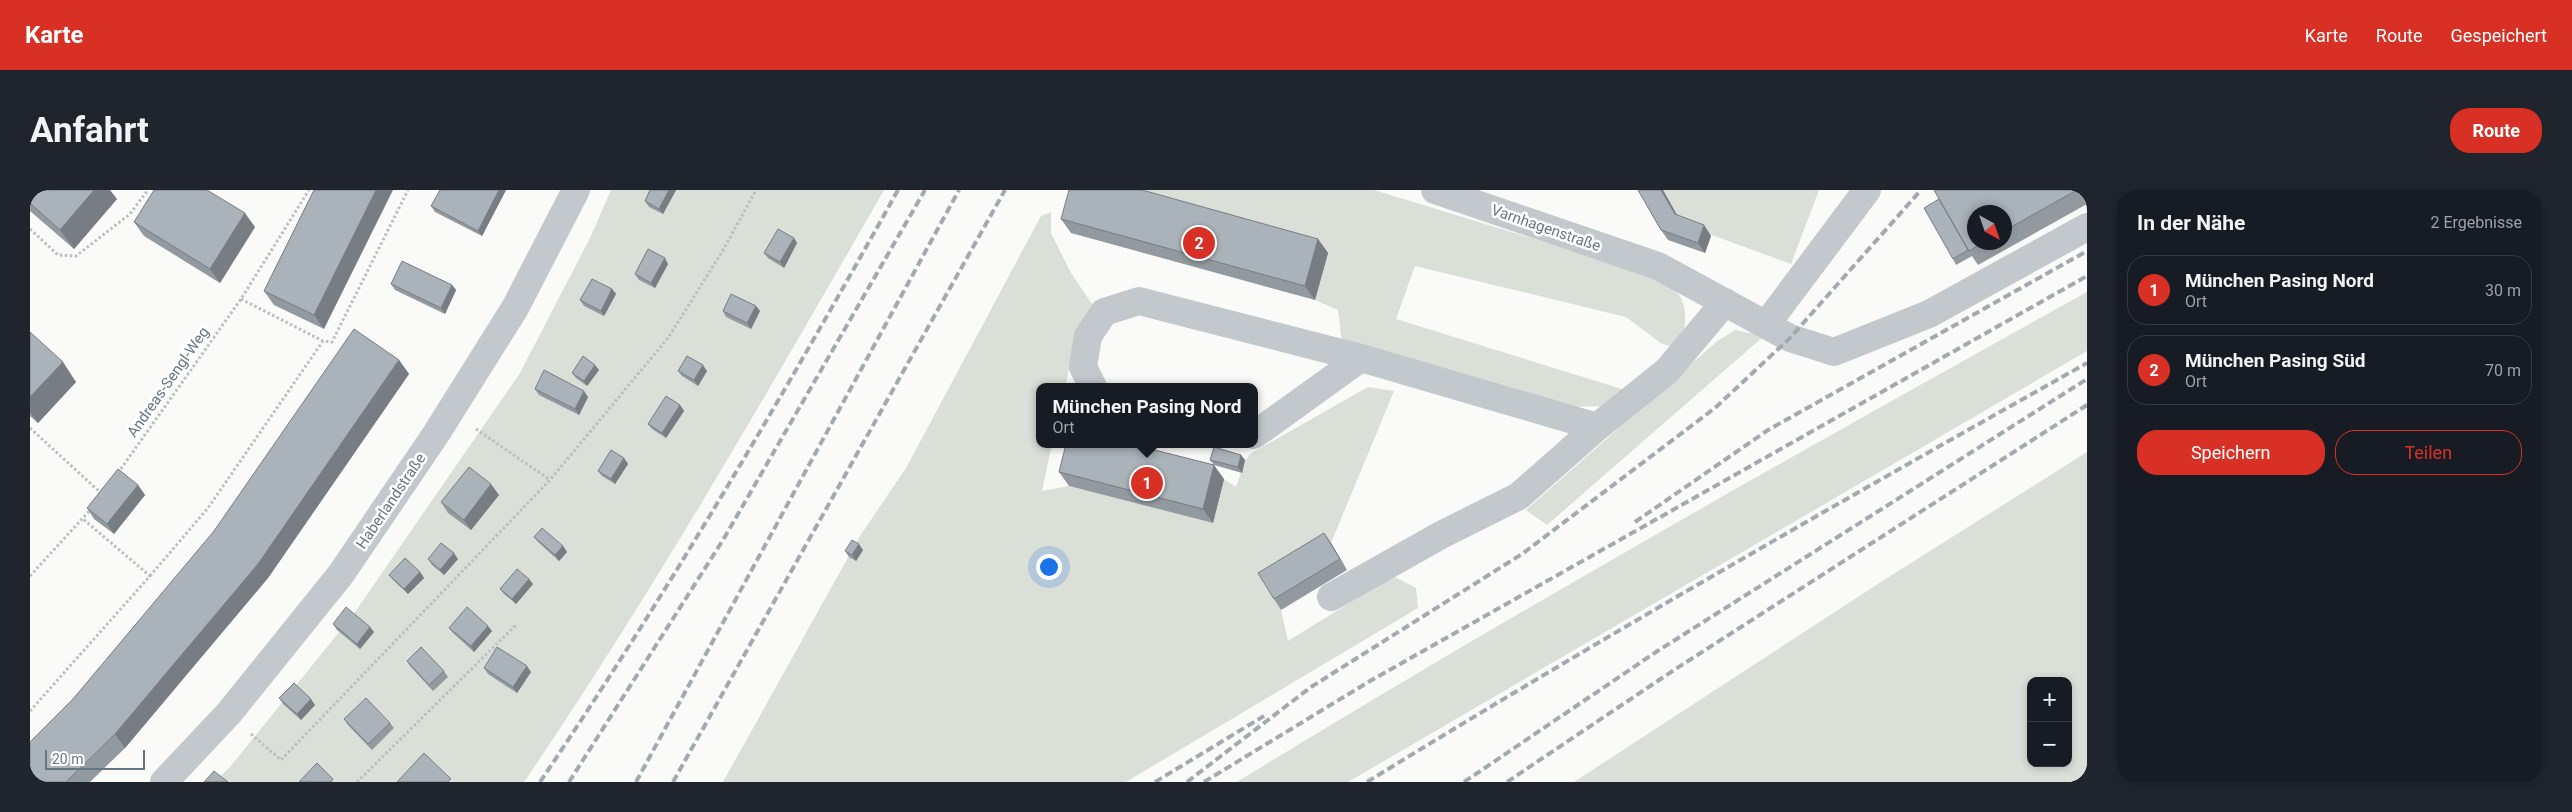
<!DOCTYPE html>
<html lang="de">
<meta charset="utf-8">
<style>
body{margin:0;font-family:Roboto,sans-serif;background:#20242c;color:#f1f3f6}
.controls{position:absolute;right:15px;bottom:15px;display:grid;overflow:hidden;border-radius:10px;box-shadow:0 2px 8px #0003}
.controls button{width:45px;height:45px;display:grid;place-items:center;padding:0;border:0;border-bottom:1px solid #363941;background:#171b24;color:#f1f3f6;font:25px sans-serif}
.compass{position:absolute;left:1937px;top:15px;width:45px;height:45px;border-radius:50%;background:#171b24;box-shadow:0 2px 8px #0003;rotate:140deg}
.scale{position:absolute;left:15px;bottom:12px;width:100px;box-sizing:border-box;padding-left:5px;border:2px solid #657683;border-top:0;font-size:14px;line-height:18px;white-space:nowrap;color:#657683;-webkit-text-stroke:4px #fff;paint-order:stroke}
.you{position:absolute;left:1018px;top:376px;width:18px;height:18px;margin:-12px;border:4px solid #fff;border-radius:50%;background:#1a73e8;box-shadow:0 0 0 8px #1a73e833}
.badge{display:grid;place-items:center;width:32px;height:32px;border-radius:50%;background:#d93025;color:#fff;font-size:16px;font-weight:700}
.pin{position:absolute;translate:-50% -50%;border:2px solid #fff;box-shadow:0 1px 5px #0006}
.popup{position:absolute;left:1006px;top:193px;width:222px;height:65px;box-sizing:border-box;display:grid;place-content:center;border-radius:10px;background:#171b24;filter:drop-shadow(0 1px 4px #0005);font-size:16px;white-space:nowrap;color:#9ea1a6}
.popup b{font-size:19px;color:#f1f3f6}
.popup::after{content:'';position:absolute;left:50%;top:100%;margin-left:-10px;border:10px solid transparent;border-top-color:#171b24}
.list{margin:0;padding:0;list-style:none}
h2{display:flex;justify-content:space-between;align-items:center;height:65px;margin:0;padding:0 20px;font-size:21px}
h2 small{font-size:16px;font-weight:400;color:#9ea1a6}
.list li{display:grid;grid-template-columns:32px 1fr auto;gap:15px;align-items:center;box-sizing:border-box;height:70px;margin:0 10px 10px;padding:0 10px;border:1px solid #363941;border-radius:20px}
.list b{display:block;font-size:19px;white-space:nowrap}
.list p{margin:0;font-size:16px;white-space:nowrap;color:#9ea1a6}
.list em{font-size:16px;font-style:normal;color:#9ea1a6}
.actions{display:flex;gap:10px;padding:15px 20px}
.actions a{flex:1;padding:11px 0;border:1px solid #d93025;border-radius:20px;text-align:center;font-size:18px;color:#d93025}
.actions .main{background:#d93025;color:#fff}
.map{position:relative;flex:none;width:2057px;height:592px;overflow:hidden;border-radius:20px}
header{display:flex;align-items:center;gap:30px;box-sizing:border-box;height:70px;padding:0 25px;background:#d93025;color:#fff}
header strong{font-size:24px}
nav{display:flex;gap:28px;margin-inline-start:auto;font-size:18px}
.intro{display:flex;align-items:center;justify-content:space-between;box-sizing:border-box;height:120px;padding:0 30px}
h1{margin:0;font-size:35px}
.button{padding:12px 22px;border-radius:20px;background:#d93025;color:#fff;font-size:18px;font-weight:700}
main{display:flex;gap:30px;padding:0 30px}
aside{flex:1;background:#171b24;border-radius:20px;box-shadow:0 2px 8px #0003}
.map>svg:first-child{display:block}
.green{fill:#dadfd7;fill-rule:evenodd}
.lines{fill:none;stroke-linecap:round;stroke-linejoin:round}
.path{stroke:#bbbfc2;stroke-width:3;stroke-dasharray:2.5 2.5;stroke-linecap:butt}
.minor{stroke:#c3c8cc;stroke-width:28}
.rail{stroke:#a2aab0;stroke-width:4;stroke-dasharray:8 4;stroke-linecap:butt}
.wall{fill:#929a9f;fill-rule:evenodd}
.shaded-wall{fill:#777d82}
.building{fill:#aab3b9;stroke:#777d82}
.labels{text-anchor:middle;dominant-baseline:central;stroke-width:5;stroke-linejoin:round;paint-order:stroke}
.street-label{font-size:15px;fill:#657683;stroke:#fff}
</style>
<header>
<strong>Karte</strong>
<nav><a>Karte</a><a>Route</a><a>Gespeichert</a></nav>
</header>
<div class="intro"><h1>Anfahrt</h1><a class="button">Route</a></div>
<main>
<div class="map">
<svg width="2057" height="592" viewBox="0 0 2057 592">
<rect width="100%" height="100%" fill="#fafaf8"/>
<path class="green" d="M581 0H854C739 200 624 401 494 592H184L200 577 323 425 490 183 561 46Z
M1071 0H1344L1619 84C1652 103 1658 106 1654 146L1643 157 1632 154 1596 127 1385 76 1366 129 1595 200 1575 216 1542 217 1312 154 1308 120 1285 110 1297 63Z
M1633 0H1789L1761 74 1652 34Z
M1021 22V43L1041 83 1064 117 1046 148 1035 197H1010V254H1022L1012 301 1039 296 1183 333 1194 289 1206 297 1215 271 1220 264 1338 197 1364 201 1301 353 1235 394 1251 420 1258 451 1363 386 1386 398 1388 418 1096 592H693L830 346 876 278 1011 26Z
M2057 102V161L1318 592H1207C1486 421 1771 261 2057 102Z
M1705 140 1734 146 1517 335 1496 320 1686 152Z
M2057 262V592H1544L1854 390ZM2001 491H2038V573H2001Z"/>
<g class="lines">
<path class="path" d="M0 39 28 65 46 66 100 24 118 0
M211 109 293 151 302 152 378 0
M0 238 72 304
M446 239 520 290
M88 283 211 109 279 0
M0 386 62 318
M120 386 178 318 293 151
M0 521 120 386 53 329
M221 544 251 570 520 290 638 148 692 62 726 0
M327 592 487 434"/>
<path class="minor" d="M1405 0 1628 76 1760 148 1804 162 1899 124 2057 37
M1736 135 1837 0
M1063 197 1053 177 1058 146 1074 122 1109 111 1331 168 1567 237
M1224 245 1331 168
M1301 407 1411 345 1489 306 1567 237 1637 181 1695 112
M134 592 199 523 311 384 406 244 485 118 546 0"/>
<path class="rail" d="M1605 332 1738 240 2057 61
M510 592C639 401 756 201 868 0
M539 592 693 350 895 0
M606 592 929 0
M643 592 975 0
M1125 592 1234 526
M1157 592 1281 497 1492 364 1685 218 1760 148 1891 0
M1174 592 1340 491 2057 86
M1337 592C1574 446 1815 309 2057 173
M1434 592 1626 462 2057 189
M1477 592 1644 480 2057 215"/>
</g>
<path class="wall" d="M0 0 87 9 44 59 0 21Z
M284 0 294 139 244 115 234 101Z
M476 0 452 46 405 22 401 16Z
M620 0H646L633 24 619 17 615 11Z
M1608 0H1633L1647 25 1674 35 1681 46 1675 63 1638 50 1631 40Z
M1904 0H2057V14L1948 75 1942 66 1926 75 1923 69 1909 9ZM1974 22V52H1944Z
M1031 29 1288 49 1298 63 1285 110 1041 43Z
M104 32 225 37 190 93 114 46Z
M764 48 767 53 754 78 738 68 734 63Z
M638 74 625 98 609 90 605 84Z
M361 94 422 95 426 100 415 124 365 100Z
M582 99 586 104 574 126 554 116 550 110Z
M726 116 730 121 721 139 696 127 693 121Z
M0 142 46 192 8 233 0 226Z
M369 170 379 184 238 388 95 558 60 592H0L43 509Z
M569 180 557 196 546 188 542 183Z
M648 181H677L668 196 652 186Z
M505 199 558 207 549 225 509 205Z
M650 215 654 221 636 248 622 239 618 234Z
M1211 265 1215 270 1212 283 1184 275 1180 270Z
M594 268 598 274 585 294 572 286 568 281Z
M1029 282 1194 289 1183 333 1039 296Z
M108 295 115 305 84 344 64 329 57 318Z
M469 305 441 340 418 323 411 312Z
M504 347 533 356 537 362 529 371 508 352Z
M1301 353 1317 380 1251 420 1244 409Z
M833 360 826 371 819 367 815 361Z
M398 369H428L414 385 402 375Z
M390 382 394 388 378 404 363 390 359 385Z
M503 394 486 414 474 404 470 399Z
M303 434 344 442 330 459 307 440Z
M419 438 462 441 444 462 423 443Z
M377 471 414 481 418 487 403 501 380 476Z
M454 478 501 482 487 503 458 484Z
M249 508 285 515 271 530 253 514Z
M314 529 360 533 364 538 342 560 318 535Z"/>
<path class="shaded-wall" d="M64 0H80L87 9 44 59 30 40Z
M346 0H363L294 139 284 125Z
M469 0H476L452 46 448 41Z
M639 0H646L633 24 629 19Z
M1631 0H1633L1652 34 1645 24Z
M215 23 225 37 190 93 180 79Z
M1674 35 1681 46 1675 63 1668 53Z
M764 48 767 53 754 78 750 72Z
M1288 49 1298 63 1285 110 1275 96Z
M635 68 638 74 625 98 621 93Z
M422 95 426 100 415 124 411 118Z
M582 99 586 104 574 126 571 121Z
M726 116 730 121 721 139 717 133Z
M369 170 379 184 238 388 95 558 85 544Z
M33 172 46 192 8 233 0 222V207Z
M565 175 569 180 557 196 554 191Z
M673 175 677 181 668 196 664 190Z
M554 201 558 207 549 225 545 219Z
M650 215 654 221 636 248 632 243Z
M1211 265 1215 270 1212 283 1208 277Z
M594 268 598 274 585 294 581 289Z
M1184 275 1194 289 1183 333 1173 319Z
M461 294 469 305 441 340 434 330Z
M108 295 115 305 84 344 77 334Z
M1294 343 1301 353 1317 380 1310 369Z
M829 354 833 360 826 371 822 365Z
M533 356 537 362 529 371 525 365Z
M424 363 428 369 414 385 410 380Z
M390 382 394 388 378 404 374 399Z
M499 389 503 394 486 414 482 409Z
M458 436 462 441 444 462 441 456Z
M340 437 344 442 330 459 327 454Z
M497 476 501 482 487 503 483 497Z
M281 509 285 515 271 530 267 524Z"/>
<path class="building" d="M0 0H64L30 40 0 13Z
M124 0H177L215 23 180 79 104 32Z
M284 0H346L284 125 234 101Z
M410 0H469L448 41 401 16Z
M620 0H639L629 19 615 11Z
M1039 0H1112L1288 49 1275 96 1031 29Z
M1608 0H1631L1645 24 1674 35 1668 53 1631 40Z
M1904 0H2047L1974 41V22H1944V52H1954L1939 61Z
M1909 9 1938 60 1923 69 1894 18Z
M748 39 764 48 750 72 734 63Z
M618 59 635 68 621 93 605 84Z
M372 71 422 95 411 118 361 94Z
M562 89 582 99 571 121 550 110Z
M701 104 726 116 717 133 693 121Z
M324 139 369 170 228 374 85 544 36 592H0V552L43 509 184 341Z
M0 142 33 172 0 207Z
M553 166 565 175 554 191 542 183Z
M657 166 673 175 664 190 648 181Z
M514 180 554 201 545 219 505 199Z
M636 206 650 215 632 243 618 234Z
M1036 254H1101L1184 275 1173 319 1029 282Z
M1184 257 1211 265 1208 277 1180 270Z
M581 260 594 268 581 289 568 281Z
M439 277 461 294 434 330 411 312Z
M88 279 108 295 77 334 57 318Z
M512 338 533 356 525 365 504 347Z
M1294 343 1310 369 1244 409 1228 383Z
M822 350 829 354 822 365 815 361Z
M411 353 424 363 410 380 398 369Z
M375 368 390 382 374 399 359 385Z
M487 379 499 389 482 409 470 399Z
M316 417 340 437 327 454 303 434Z
M437 417 458 436 441 456 419 438Z
M391 457 414 481 399 495 377 471Z
M467 457 497 476 483 497 454 478Z
M264 493 281 509 267 524 249 508Z
M336 508 360 533 338 554 314 529Z
M394 563 421 589 418 592H367Z
M287 573 303 589 301 592H269Z
M184 581 198 592H174Z"/>
<g class="labels">
<g class="street-label">
<text transform="translate(1516 38) rotate(19)">Varnhagenstraße</text>
<text transform="translate(138 192) rotate(-55)">Andreas-Sengl-Weg</text>
<text transform="translate(361 311) rotate(-56)">Haberlandstraße</text>
</g>
</g>
</svg>
<div class="controls">
<button>+</button>
<button>−</button>
</div>
<svg class="compass" viewBox="-18 -18 36 36"><path d="M0-13l5 13h-10z" fill="#e53935"/><path d="M0 13l5-13h-10z" fill="#9ea1a6"/></svg>
<div class="scale">20 m</div>
<div class="you"></div>
<div class="pin badge" style="left:1117px;top:293px">1</div>
<div class="popup"><b>München Pasing Nord</b>Ort</div>
<div class="pin badge" style="left:1169px;top:53px">2</div>
</div>
<aside>
<h2>In der Nähe<small>2 Ergebnisse</small></h2>
<ul class="list">
<li><span class="badge">1</span><div><b>München Pasing Nord</b><p>Ort</p></div><em>30 m</em></li>
<li><span class="badge">2</span><div><b>München Pasing Süd</b><p>Ort</p></div><em>70 m</em></li>
</ul>
<div class="actions"><a class="main">Speichern</a><a>Teilen</a></div>
</aside>
</main>
